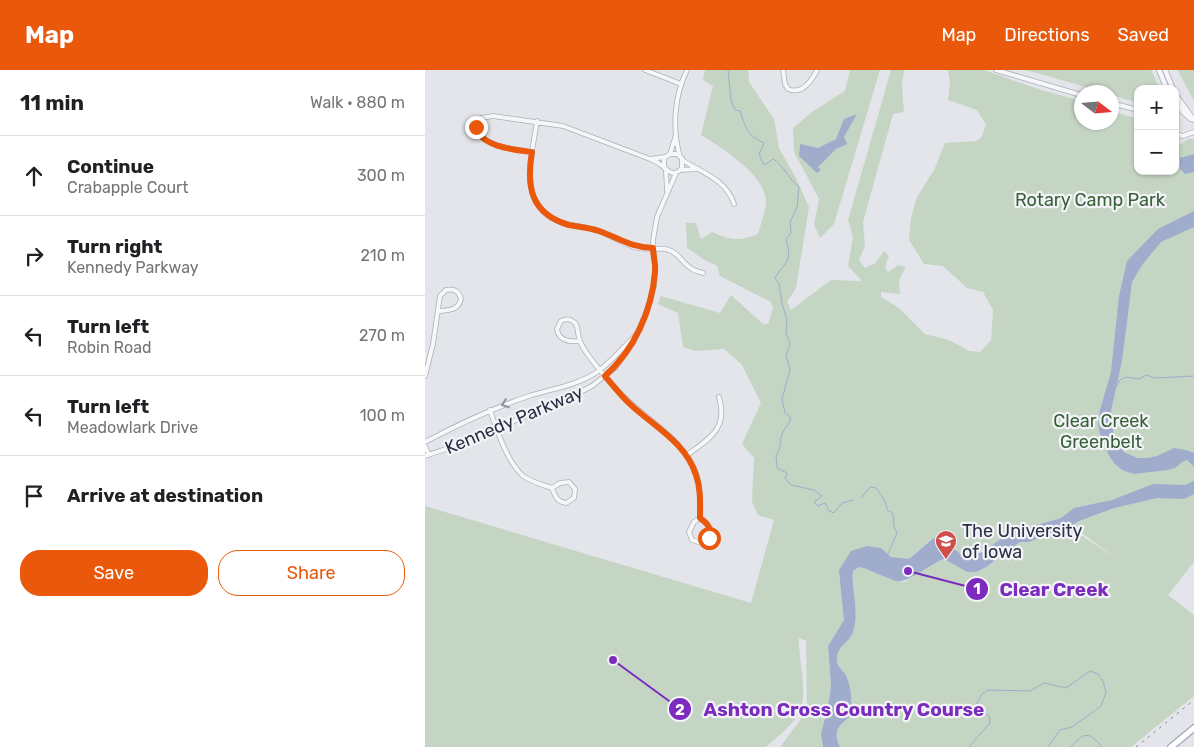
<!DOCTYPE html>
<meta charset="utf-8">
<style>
body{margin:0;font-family:Rubik,sans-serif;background:#f6f6f6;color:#202124}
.controls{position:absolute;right:15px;top:15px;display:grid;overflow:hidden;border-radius:10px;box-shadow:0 1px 4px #0004}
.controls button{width:45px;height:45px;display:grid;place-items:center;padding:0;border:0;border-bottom:1px solid #e0e0e0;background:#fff;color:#202124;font:25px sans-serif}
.compass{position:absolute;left:649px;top:15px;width:45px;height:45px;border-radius:50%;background:#fff;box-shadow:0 1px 4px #0004;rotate:106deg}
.stop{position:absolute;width:15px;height:15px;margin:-11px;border:4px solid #ea580c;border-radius:50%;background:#fff}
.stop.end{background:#ea580c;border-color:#fff;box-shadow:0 1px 5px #0008}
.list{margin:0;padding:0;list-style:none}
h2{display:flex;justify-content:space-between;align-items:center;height:65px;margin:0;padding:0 20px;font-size:21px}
h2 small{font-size:16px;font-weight:400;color:#757577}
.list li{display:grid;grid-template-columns:32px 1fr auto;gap:15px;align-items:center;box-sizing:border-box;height:80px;padding:0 20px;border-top:1px solid #e0e0e0}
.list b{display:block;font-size:19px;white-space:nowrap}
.list p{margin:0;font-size:16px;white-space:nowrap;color:#757577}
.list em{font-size:16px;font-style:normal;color:#757577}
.actions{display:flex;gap:10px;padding:15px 20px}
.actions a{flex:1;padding:11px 0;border:1px solid #ea580c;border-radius:20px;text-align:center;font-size:18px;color:#ea580c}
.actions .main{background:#ea580c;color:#fff}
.icon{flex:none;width:28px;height:28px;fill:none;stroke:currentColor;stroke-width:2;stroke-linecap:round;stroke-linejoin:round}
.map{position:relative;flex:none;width:769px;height:677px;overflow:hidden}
header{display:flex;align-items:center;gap:30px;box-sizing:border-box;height:70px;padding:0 25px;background:#ea580c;color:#fff}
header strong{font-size:24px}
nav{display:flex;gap:28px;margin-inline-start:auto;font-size:18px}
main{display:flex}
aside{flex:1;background:#fff}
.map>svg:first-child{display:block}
.green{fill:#c5d5c4}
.water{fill:#9faccb}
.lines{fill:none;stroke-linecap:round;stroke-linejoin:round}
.stream{stroke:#9faccb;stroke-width:1}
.minor-casing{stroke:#acaeb9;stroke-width:5.5}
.tertiary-casing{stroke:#acaeb9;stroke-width:6}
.primary-casing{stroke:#a2a7b7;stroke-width:8}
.minor{stroke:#f6f7f9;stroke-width:4}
.tertiary{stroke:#f6f7f9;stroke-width:4.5}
.primary{stroke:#fff;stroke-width:5.5}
.rail{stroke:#7c8195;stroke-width:1;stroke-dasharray:2.5 5;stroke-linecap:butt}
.oneway{stroke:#90939e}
.route{stroke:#ea580c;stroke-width:6}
.labels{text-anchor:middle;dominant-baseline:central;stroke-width:4.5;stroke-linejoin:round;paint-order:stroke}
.park-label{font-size:18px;fill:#386038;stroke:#f3f4f8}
.street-label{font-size:18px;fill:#2b2f44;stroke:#f3f4f8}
.poi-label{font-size:18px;fill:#2b2f44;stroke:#f3f4f8;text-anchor:start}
.leader{fill:none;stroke:#7b2cbf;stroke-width:2}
.callout-dot{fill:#7b2cbf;stroke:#f3f4f8;stroke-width:2}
.mark-label{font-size:15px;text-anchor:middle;font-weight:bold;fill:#fff}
.callout-label{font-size:19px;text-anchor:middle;font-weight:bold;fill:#7b2cbf;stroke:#f3f4f8;stroke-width:4.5;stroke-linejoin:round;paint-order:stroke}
</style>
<header>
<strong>Map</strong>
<nav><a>Map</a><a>Directions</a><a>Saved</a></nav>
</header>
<main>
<aside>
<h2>11 min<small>Walk · 880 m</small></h2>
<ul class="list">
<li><svg class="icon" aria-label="ahead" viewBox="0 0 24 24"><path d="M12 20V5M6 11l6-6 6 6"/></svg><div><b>Continue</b><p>Crabapple Court</p></div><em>300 m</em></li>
<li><svg class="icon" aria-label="right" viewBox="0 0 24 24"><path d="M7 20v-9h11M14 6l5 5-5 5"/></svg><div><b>Turn right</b><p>Kennedy Parkway</p></div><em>210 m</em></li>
<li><svg class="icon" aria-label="left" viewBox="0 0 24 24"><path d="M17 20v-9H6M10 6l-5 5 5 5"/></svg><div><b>Turn left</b><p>Robin Road</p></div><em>270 m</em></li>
<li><svg class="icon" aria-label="left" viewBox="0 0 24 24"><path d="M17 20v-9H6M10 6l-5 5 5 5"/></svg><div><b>Turn left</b><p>Meadowlark Drive</p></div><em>100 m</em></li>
<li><svg class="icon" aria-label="arrive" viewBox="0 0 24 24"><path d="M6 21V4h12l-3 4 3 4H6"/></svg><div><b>Arrive at destination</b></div></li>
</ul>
<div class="actions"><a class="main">Save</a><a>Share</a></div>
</aside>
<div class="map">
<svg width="769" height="677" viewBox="0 0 769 677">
<rect width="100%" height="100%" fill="#e3e5eb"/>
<path class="green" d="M280 0H323L324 12 349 49 354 78 371 108 384 137 371 218 362 232 366 240 406 210 437 211 423 196 428 167 423 150 466 0H479L477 14 479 42 468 44 438 152 440 176 434 190 440 198 450 193 459 181 464 186 460 197 463 202 473 195 481 197 474 210 475 224 456 222V227L474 238 500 264 524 270 544 281 555 282 566 270 568 240 558 222 542 218 518 196 499 194 484 170 486 148 492 127 509 100 520 73 551 71 556 68 561 55 552 40 523 30 525 12 523 0H559L616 20 656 31V52H686L687 41 713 49V101H750V77L764 69H769V492L743 525 769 545V626L706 677H415C407 661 414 655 426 646 427 632 427 616 420 604 417 599 413 597 412 591 411 575 424 574 428 562 435 542 426 521 428 501L434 497 445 500 471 511 480 512 510 492 519 489 542 502 564 496 595 472H604L644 457 692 489 636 448C624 452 611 455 599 460 581 467 565 480 546 485 537 487 528 480 523 473V471L512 468 506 469 484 489 466 487 456 478 426 481 419 539V550L403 576 406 616 397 674 398 677H355L382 641 381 571 374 568C373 590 384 623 374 643 367 656 352 667 341 677H0V436L326 533 349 450 333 445 327 432 329 388 317 374 336 333 317 295 299 279 270 281 258 277 253 243 233 234 236 226 295 243 306 225 338 254H343L348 238 346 232 295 206 292 196 278 189 262 178 261 153H271L276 169 287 162C305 170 314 172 333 164 335 156 342 137 341 130 337 102 298 79 276 65L288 16 278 10Z
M425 0H455L409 154 395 168 389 155 394 129 369 82 368 58 387 42 420 21Z
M601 0H726L735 19H713V33L687 25 686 22H678Z
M753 0H769V31L754 3Z"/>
<path class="water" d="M432 44 419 67 422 74 411 79 393 97 396 100 392 103 374 86 375 74 393 78 411 69 419 49Z
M769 84V102L760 104 755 99V88Z
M769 141V157L736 172 717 195 707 212 697 291 686 341 689 368 699 382 712 388H723L732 386 749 378 761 380 769 383V397L762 390 757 392 750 398 743 400 709 404 697 400 689 393 683 384 676 369 673 354 675 340 686 302 694 226 702 191 733 159Z
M769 411V424L759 429 732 428 689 438 654 451 644 457 604 472H595L563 496 551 502H542L519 489C504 494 483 514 471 511 458 507 447 500 434 497L428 501C426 521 435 541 428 562 424 574 411 575 412 592 413 597 417 599 420 604 427 616 427 632 426 646 414 655 407 661 415 677H398L396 664 403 636 406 616 403 576 419 550 414 500 426 481 442 476 456 478 466 487 484 489 507 469 512 468 520 471 522 470 526 477 536 484 546 485 558 482 584 463 636 448 649 438 687 430 728 414 760 415Z"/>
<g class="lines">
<path class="stream" d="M303 0 306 30 310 40 315 41C321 59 322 65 339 73L334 84 339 95 348 89C359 95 363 109 374 117L372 137 365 152 366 163 361 169C367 193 362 189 350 208L354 214 357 233 362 250 361 263 365 274 361 285 365 300 357 329 360 343 366 348C364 355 359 359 357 364 354 372 357 378 351 385L352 398 362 403 360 408 366 415 389 420 397 426 389 432 393 436 400 433 404 441 409 443 417 433 428 430
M691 317 695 310 701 307 714 309 721 305 730 308 769 306
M437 427 445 417 451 418C456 425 462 431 462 440L468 443 469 457 472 463 463 484
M544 677 565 653 564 646 554 640 551 635 557 624 563 620 605 621 619 613 641 618 665 601 673 604 678 611 681 623 676 636 647 657 635 660 623 677
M646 677C659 661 665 662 677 677"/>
<g class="minor-casing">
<path id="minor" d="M220 0 256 14
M358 0 360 14 363 19C377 25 386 12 392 0
M571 0 656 25
M686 33 713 40
M112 51C107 86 91 132 133 151 145 156 158 156 171 160 185 164 198 175 213 178 223 180 234 177 244 180 255 184 258 194 267 199 270 201 275 202 278 203
M750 64 758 66 769 62
M107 82C88 79 65 78 52 62L53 52 56 48 68 46 138 56 225 89C229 91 233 92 236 95 244 101 248 108 257 98V88L252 84H245L239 88V98
M245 84 251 65
M255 87C247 58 249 27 262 0
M225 89 240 87
M257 90C276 102 302 110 309 134
M255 100 274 99
M241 101 242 121
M154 271C144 272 134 271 132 259L136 251C141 249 145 248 150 253 154 258 152 265 155 271 159 282 178 304 187 314 212 346 260 366 272 406 276 419 275 434 275 448L269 452 264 462 267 470 276 473 281 471 286 461 284 456 275 448
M0 306 8 274 15 226 21 220C29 218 34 221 36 229 33 241 23 240 14 241
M65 340C72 360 82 392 98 406 107 412 117 415 127 418 130 426 132 432 141 433L149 428 150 419 144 412 135 413 127 418
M0 372C34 354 68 338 104 326 126 319 149 316 169 304 185 294 197 278 211 265
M0 376 4 385
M262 385C285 368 303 359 294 327
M0 386 30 376 144 328 167 316 191 297 208 273 221 243 229 216 230 199 228 170 232 147 251 103"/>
</g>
<g class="tertiary-casing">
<path id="tertiary" d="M734 0 742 19
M740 0 748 19
M750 24 769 50
M750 31 757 41 766 49"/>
</g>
<g class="primary-casing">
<path id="primary" d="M746 677 769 658"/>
</g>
<use href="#minor" class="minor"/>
<use href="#tertiary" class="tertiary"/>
<use href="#primary" class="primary"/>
<path class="rail" d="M711 677 769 630"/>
</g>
<defs><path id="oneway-chevron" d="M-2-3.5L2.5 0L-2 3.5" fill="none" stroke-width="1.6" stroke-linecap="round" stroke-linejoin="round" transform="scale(1.25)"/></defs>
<use class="oneway" href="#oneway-chevron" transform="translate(80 334) rotate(160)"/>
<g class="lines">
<path class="route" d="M51 57C55 77 91 80 107 82 101 117 106 144 144 155 154 157 165 158 174 161 194 168 207 178 228 178 228 186 231 194 230 202 227 241 209 280 180 306 189 317 197 327 206 335 230 357 261 373 271 405 276 419 275 433 275 448 282 453 287 458 284 468"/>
</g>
<defs>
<g id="university-pin" transform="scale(1.125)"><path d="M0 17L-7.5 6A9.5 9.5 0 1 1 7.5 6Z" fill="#cf4e49" stroke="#f3f4f8"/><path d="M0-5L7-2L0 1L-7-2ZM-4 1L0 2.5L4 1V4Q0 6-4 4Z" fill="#fff"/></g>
</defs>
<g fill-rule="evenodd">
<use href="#university-pin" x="521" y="471"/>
</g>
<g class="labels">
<g class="park-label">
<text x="665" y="130">Rotary Camp Park</text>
<text x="676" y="351">Clear Creek<tspan x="676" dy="21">Greenbelt</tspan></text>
</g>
<g class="street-label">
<text transform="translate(89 350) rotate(-23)">Kennedy Parkway</text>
</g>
<g class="poi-label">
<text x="537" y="461">The University<tspan x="537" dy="21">of Iowa</tspan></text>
</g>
</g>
<path class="leader" d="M483 501L552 519M188 590L255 639"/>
<g class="callout-dot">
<circle cx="483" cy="501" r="5"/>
<circle cx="188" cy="590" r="5"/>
<circle cx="552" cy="519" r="12"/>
<circle cx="255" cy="639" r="12"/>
</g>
<g class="mark-label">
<text x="552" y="524">1</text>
<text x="255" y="645">2</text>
</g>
<g class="callout-label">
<text x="629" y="526">Clear Creek</text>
<text x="419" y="646">Ashton Cross Country Course</text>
</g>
</svg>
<div class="controls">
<button>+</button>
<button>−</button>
</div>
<svg class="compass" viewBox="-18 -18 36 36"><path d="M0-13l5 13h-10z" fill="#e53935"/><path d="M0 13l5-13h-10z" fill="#757577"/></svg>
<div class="stop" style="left:284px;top:468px"></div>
<div class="stop end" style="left:51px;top:57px"></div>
</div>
</main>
